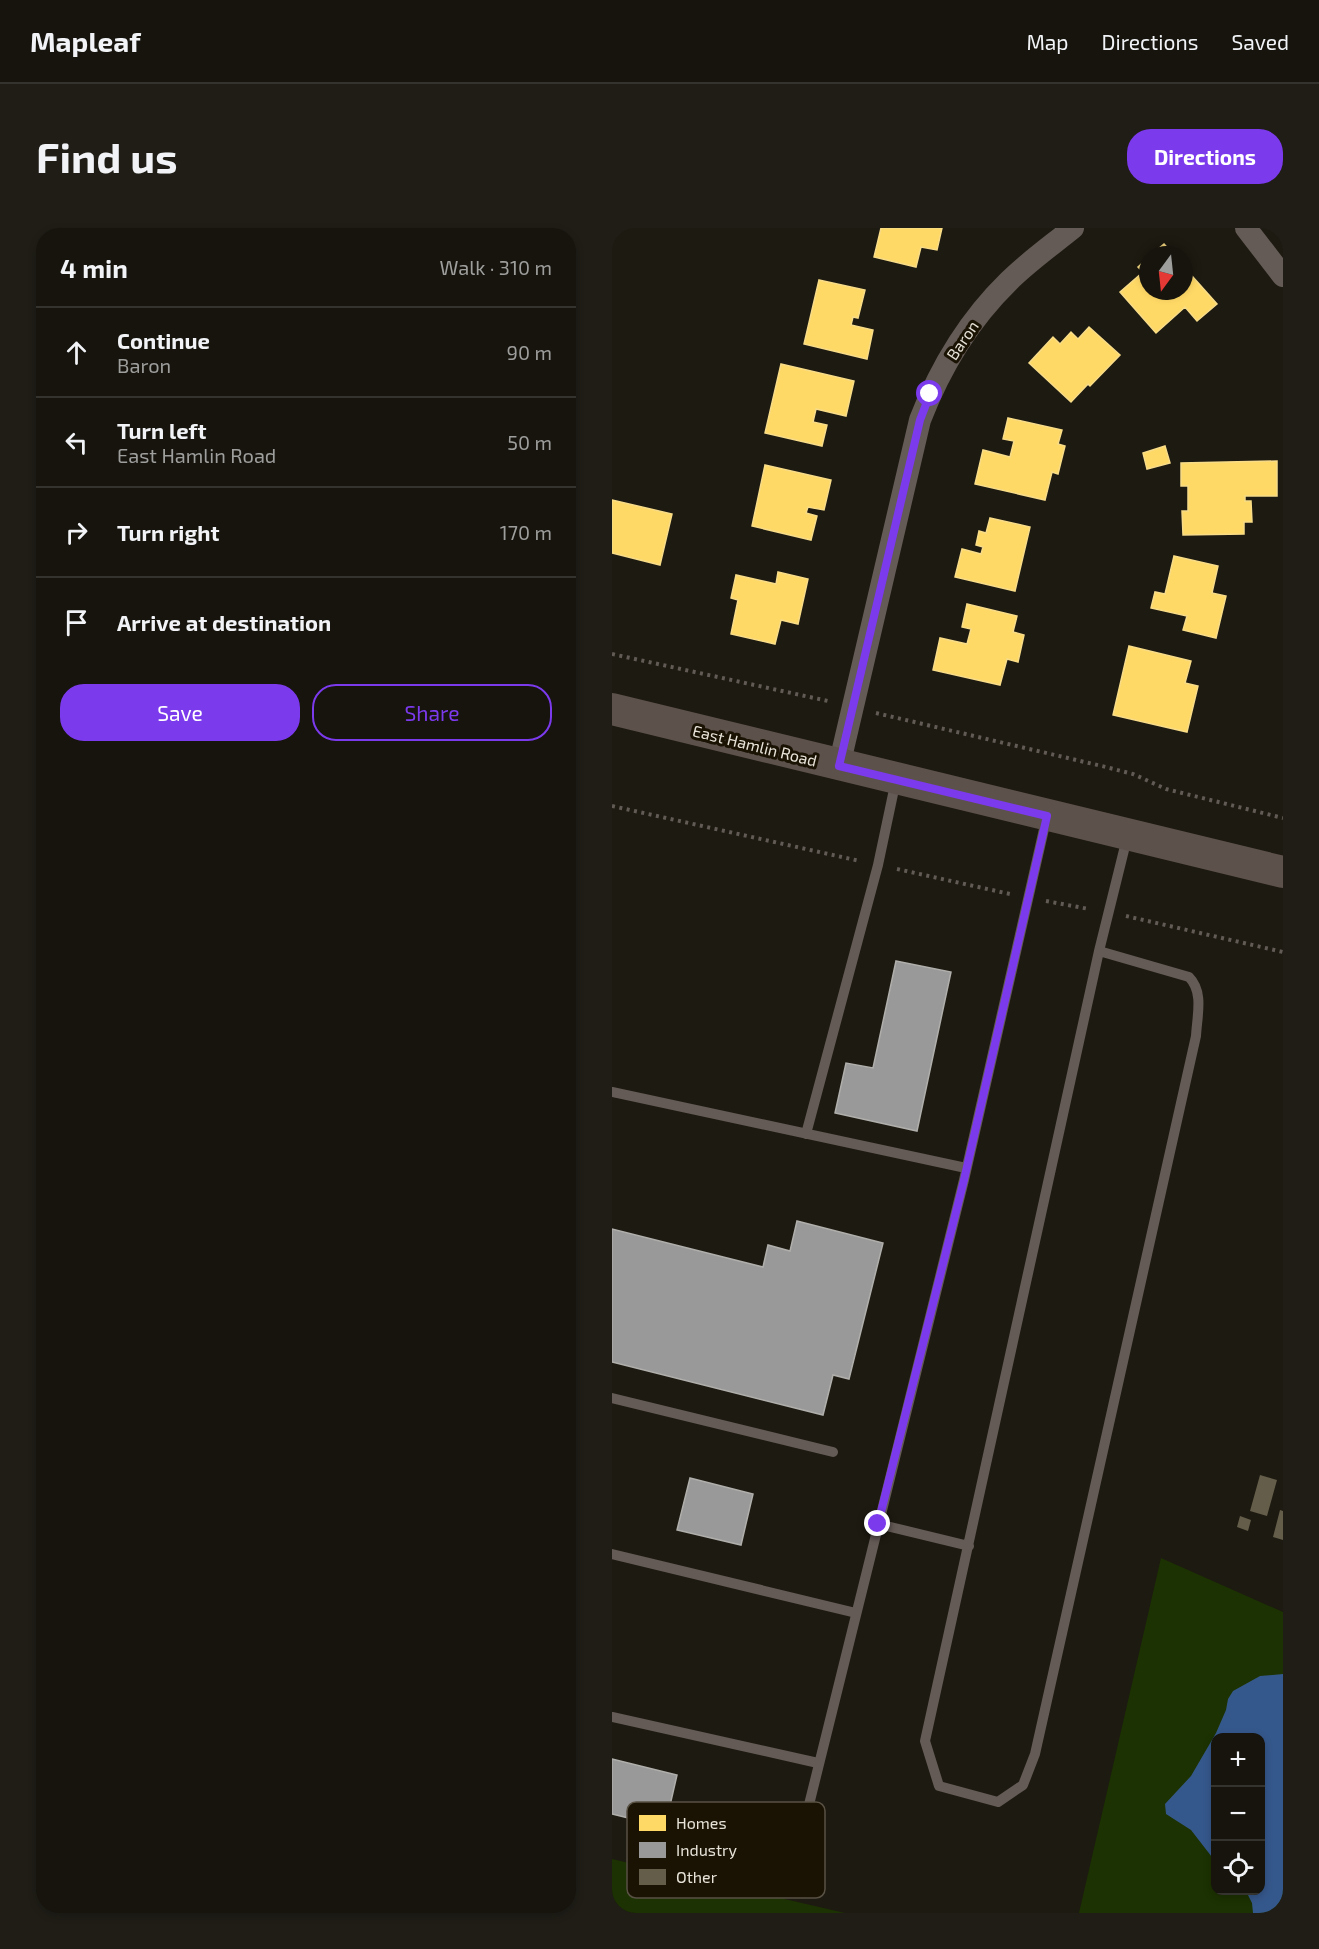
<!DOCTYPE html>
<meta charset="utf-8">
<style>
body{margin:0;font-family:"Exo 2",sans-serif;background:#1f1d16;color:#f1f3f6}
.controls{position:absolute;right:18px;bottom:18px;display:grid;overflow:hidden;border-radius:12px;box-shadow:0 3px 9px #0003}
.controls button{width:54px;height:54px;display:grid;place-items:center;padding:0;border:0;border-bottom:2px solid #35332e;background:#16140d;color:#f1f3f6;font:30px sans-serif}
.compass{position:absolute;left:527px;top:18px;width:54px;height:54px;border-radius:50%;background:#16140d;box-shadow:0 3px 9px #0003;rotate:195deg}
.stop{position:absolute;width:18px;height:18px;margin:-14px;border:4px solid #7c3aed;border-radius:50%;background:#fff}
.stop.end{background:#7c3aed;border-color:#fff;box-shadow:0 2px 6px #0008}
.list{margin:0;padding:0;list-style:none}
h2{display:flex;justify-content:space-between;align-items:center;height:78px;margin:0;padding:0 24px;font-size:26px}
h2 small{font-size:20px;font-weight:400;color:#9e9e9d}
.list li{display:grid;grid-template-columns:39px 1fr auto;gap:18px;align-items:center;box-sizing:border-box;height:90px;padding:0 24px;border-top:2px solid #35332e}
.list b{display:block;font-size:22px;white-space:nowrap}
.list p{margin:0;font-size:20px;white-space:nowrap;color:#9e9e9d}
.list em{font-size:20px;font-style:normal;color:#9e9e9d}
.actions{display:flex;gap:12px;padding:18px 24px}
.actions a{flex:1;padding:14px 0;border:2px solid #7c3aed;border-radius:24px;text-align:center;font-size:21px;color:#7c3aed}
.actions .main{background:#7c3aed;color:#fff}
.icon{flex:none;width:33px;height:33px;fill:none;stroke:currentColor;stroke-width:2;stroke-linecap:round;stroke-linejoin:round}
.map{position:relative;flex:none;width:671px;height:1685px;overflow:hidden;border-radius:24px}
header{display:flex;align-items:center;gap:36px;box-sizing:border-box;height:84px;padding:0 30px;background:#16140d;border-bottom:2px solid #35332e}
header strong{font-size:28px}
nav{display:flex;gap:33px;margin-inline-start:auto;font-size:21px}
.intro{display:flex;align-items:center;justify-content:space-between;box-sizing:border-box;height:144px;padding:0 36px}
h1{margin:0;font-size:42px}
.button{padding:15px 27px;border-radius:24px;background:#7c3aed;color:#fff;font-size:21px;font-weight:700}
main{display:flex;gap:36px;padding:0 36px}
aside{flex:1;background:#16140d;border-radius:24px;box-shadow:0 3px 9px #0003}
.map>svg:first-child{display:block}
.green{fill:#1c3202;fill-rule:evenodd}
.water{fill:#35588c}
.homes{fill:#ffd966;stroke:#f8dc88;stroke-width:1.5}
.industry{fill:#999;stroke:#b0afac;stroke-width:1.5}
.building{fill:#645d4a}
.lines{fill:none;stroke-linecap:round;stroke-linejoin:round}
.path{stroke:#615a55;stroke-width:4;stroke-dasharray:3 4.5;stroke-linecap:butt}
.lane{stroke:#645a56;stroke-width:10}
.street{stroke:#645a56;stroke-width:22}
.secondary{stroke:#5d514c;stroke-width:32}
.route{stroke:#7c3aed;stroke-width:8}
.labels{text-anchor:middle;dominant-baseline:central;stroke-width:6;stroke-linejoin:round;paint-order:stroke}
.street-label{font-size:16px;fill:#e7e3d8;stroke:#1a1304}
.key{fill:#1a1304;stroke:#585144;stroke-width:1.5}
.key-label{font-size:16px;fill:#e7e3d8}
</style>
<header>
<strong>Mapleaf</strong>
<nav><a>Map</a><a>Directions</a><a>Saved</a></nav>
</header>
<div class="intro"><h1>Find us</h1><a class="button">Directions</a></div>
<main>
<aside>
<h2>4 min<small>Walk · 310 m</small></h2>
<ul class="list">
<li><svg class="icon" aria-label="ahead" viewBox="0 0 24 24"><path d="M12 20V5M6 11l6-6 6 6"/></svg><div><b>Continue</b><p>Baron</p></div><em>90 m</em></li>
<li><svg class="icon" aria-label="left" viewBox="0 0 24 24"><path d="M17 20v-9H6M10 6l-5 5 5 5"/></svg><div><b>Turn left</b><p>East Hamlin Road</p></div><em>50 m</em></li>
<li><svg class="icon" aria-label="right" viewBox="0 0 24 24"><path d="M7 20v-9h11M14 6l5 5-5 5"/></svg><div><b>Turn right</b></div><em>170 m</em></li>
<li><svg class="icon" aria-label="arrive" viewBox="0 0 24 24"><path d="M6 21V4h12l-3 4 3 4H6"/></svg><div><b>Arrive at destination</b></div></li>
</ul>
<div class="actions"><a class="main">Save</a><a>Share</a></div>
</aside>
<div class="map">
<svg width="671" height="1685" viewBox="0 0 671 1685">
<rect width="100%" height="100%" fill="#1d1a11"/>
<path class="green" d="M549 1330 671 1384V1685H467ZM604 1510H648V1662H604Z
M0 1631 233 1685H0Z"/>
<path class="water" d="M671 1446V1685H641L640 1675 634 1663 648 1662V1510H604L603 1633 579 1602 554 1586 553 1576 579 1548 604 1505 614 1482 616 1471 621 1463 648 1448Z"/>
<path class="homes" d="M269 0H330L325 22 309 19 304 39 262 29Z
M552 16 562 27H539Z
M536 30V63H572V39L605 76 585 93 573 79 544 105 508 64 531 44 526 39Z
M207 52 253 62 246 90 241 89 239 97 261 102 255 131 192 116Z
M477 99 508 127 478 158 476 156 459 174 417 135 441 109 448 116 459 104 466 111Z
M169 136 242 153 234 188 204 181 201 194 215 197 210 218 153 205Z
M396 190 450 202 446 216 453 218 446 246 440 244 433 272 363 256 371 222 398 229 402 213 391 211Z
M553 218 558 235 535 241 531 225Z
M665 233V268H633V273H639L640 294H632V306L571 307 570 283H576V258H569V235Z
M153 237 219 252 212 282 196 279 194 285 205 288 199 312 140 298Z
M0 272 60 286 48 337 0 325Z
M378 290 418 299 403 363 343 349 350 321 369 326 371 319 364 317 367 303 374 305Z
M562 328 606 338 600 365 614 368 604 410 571 402 575 388 539 380 543 364 553 366Z
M166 344 196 351 186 396 169 392 163 416 119 406 126 372 119 370 124 347 164 356Z
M355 376 405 388 401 404 412 407 406 434 395 431 388 457 321 442 328 410 355 416 359 401 350 399Z
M517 418 579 433 573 455 586 458 575 504 501 487Z"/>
<path class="industry" d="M284 733 339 744 305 903 223 885 234 835 261 840Z
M185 993 271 1015 237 1151 221 1147 211 1187 0 1134V1001L151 1039 156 1017 178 1023Z
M78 1250 141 1266 129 1317 65 1302Z
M0 1531 65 1547 53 1599 0 1586Z"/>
<path class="building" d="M648 1247 665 1252 655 1288 638 1283Z
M668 1282 671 1283V1312L661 1309Z
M628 1288 639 1292 636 1303 625 1299Z"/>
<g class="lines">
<path class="path" d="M0 426 216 473
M264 485 494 539 521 546 554 561 671 590
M0 578 248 633
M285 641 398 666
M434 673 477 681
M514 688 671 724"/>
<path class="lane" d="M487 723 577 749C592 764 585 788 584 808L423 1526 411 1557 386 1574 327 1558 313 1513 487 723 515 610
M0 864 354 940
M194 906 266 637 284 552
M0 1170 221 1224
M266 1296 357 1318
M0 1326 244 1385
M0 1489 206 1535
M184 1629 352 952 435 588"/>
<path class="street" d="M634 0 671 48
M227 538 308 192C328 140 357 92 397 53 416 34 440 17 461 0"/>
<path class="secondary" d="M0 481 671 644"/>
</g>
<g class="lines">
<path class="route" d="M266 1296 352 952 435 588 227 538 308 192 318 166"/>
</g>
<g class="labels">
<g class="street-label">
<text transform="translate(350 112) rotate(-56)">Baron</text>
<text transform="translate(143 517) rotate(14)">East Hamlin Road</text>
</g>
</g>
<rect x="15" y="1574" width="198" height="96" rx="9" class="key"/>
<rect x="27" y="1587" width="27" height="16" fill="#ffd966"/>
<rect x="27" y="1614" width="27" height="16" fill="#999"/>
<rect x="27" y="1641" width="27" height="16" fill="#645d4a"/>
<g class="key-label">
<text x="64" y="1601">Homes</text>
<text x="64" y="1628">Industry</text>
<text x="64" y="1655">Other</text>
</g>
</svg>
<div class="controls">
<button>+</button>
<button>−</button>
<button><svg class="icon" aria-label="locate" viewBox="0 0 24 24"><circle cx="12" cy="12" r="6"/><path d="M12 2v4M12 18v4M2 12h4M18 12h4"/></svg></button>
</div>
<svg class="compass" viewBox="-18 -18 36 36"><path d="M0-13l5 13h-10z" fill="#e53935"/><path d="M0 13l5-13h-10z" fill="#9e9e9d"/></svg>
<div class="stop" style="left:318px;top:166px"></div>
<div class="stop end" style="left:266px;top:1296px"></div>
</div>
</main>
